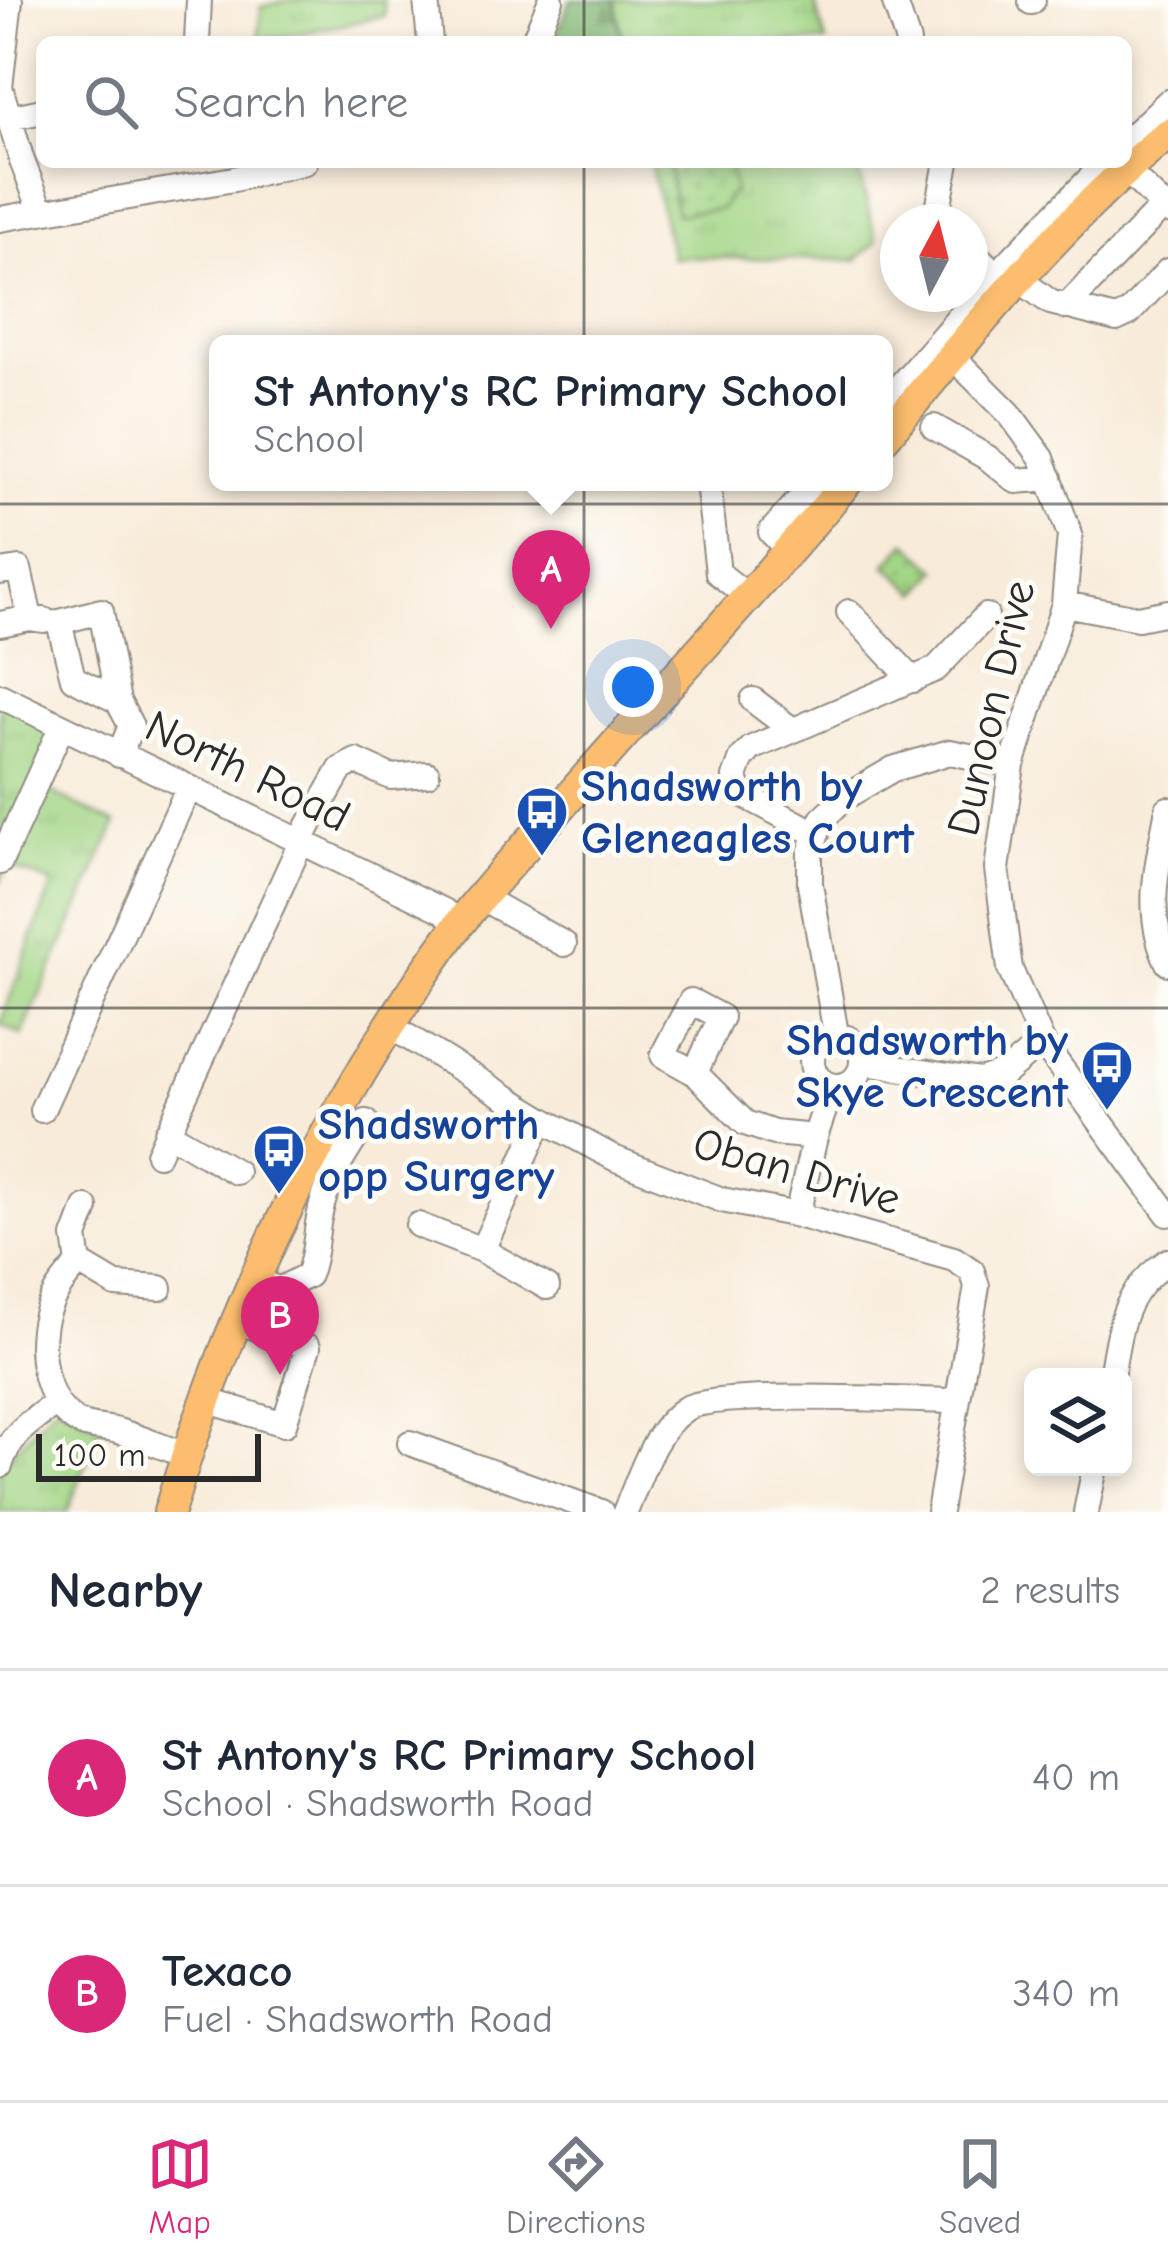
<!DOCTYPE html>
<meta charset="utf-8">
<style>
body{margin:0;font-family:"Comic Neue",sans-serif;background:#f2f2f3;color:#1f2937}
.controls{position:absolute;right:36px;bottom:36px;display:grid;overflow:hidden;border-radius:18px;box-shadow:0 6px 18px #0003}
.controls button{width:108px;height:108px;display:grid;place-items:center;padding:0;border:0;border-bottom:3px solid #e0e1e3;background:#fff;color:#1f2937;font:60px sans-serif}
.compass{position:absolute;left:880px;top:204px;width:108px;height:108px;border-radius:50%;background:#fff;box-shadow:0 6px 18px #0003;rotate:7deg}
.scale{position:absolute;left:36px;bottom:30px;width:225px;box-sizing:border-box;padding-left:12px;border:6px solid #2b2b2b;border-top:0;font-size:33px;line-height:42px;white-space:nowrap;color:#2b2b2b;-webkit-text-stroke:9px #fdfcf7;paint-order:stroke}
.you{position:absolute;left:633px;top:687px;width:42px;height:42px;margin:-30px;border:9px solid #fff;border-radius:50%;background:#1a73e8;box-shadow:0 0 0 18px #1a73e833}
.badge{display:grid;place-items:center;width:78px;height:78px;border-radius:50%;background:#db2777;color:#fff;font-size:39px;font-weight:700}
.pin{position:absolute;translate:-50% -99px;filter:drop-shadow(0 3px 6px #0008)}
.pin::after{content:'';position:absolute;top:63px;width:42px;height:36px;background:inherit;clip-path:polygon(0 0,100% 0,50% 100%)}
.popup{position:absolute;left:209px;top:335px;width:684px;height:156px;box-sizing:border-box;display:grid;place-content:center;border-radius:18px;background:#fff;filter:drop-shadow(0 3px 9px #0005);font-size:39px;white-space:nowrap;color:#747a83}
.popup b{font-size:45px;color:#1f2937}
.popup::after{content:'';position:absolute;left:50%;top:100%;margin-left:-24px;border:24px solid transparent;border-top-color:#fff}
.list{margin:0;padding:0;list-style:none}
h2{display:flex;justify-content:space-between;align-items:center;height:156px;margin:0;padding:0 48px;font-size:51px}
h2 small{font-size:39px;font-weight:400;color:#747a83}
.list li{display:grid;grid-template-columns:78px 1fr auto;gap:36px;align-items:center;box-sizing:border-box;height:216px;padding:0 48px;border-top:3px solid #e0e1e3}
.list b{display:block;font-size:45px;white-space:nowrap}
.list p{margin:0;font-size:39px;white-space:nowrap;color:#747a83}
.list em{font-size:39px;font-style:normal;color:#747a83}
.icon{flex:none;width:66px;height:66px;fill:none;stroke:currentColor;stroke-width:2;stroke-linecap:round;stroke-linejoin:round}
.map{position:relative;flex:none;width:1168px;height:1512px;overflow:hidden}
.search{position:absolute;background:#fff;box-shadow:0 6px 18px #0003;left:36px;right:36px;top:36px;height:132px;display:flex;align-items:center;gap:30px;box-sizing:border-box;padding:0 42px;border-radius:18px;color:#747a83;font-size:45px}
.sheet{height:588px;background:#fff}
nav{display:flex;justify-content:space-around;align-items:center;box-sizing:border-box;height:168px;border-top:3px solid #e0e1e3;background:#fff;font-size:33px;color:#747a83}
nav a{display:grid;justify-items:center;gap:6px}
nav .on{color:#db2777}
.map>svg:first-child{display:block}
.grass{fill:url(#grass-tufts);stroke:#678058;stroke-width:3}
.forest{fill:url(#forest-firs);stroke:#56714f;stroke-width:3}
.park{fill:url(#park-dots);stroke:#678058;stroke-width:3}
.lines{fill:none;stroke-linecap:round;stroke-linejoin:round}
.minor-casing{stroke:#928b82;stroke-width:28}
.major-casing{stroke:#928b82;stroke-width:34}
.minor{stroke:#fff;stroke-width:24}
.major{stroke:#fcbd6e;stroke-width:30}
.grid{fill:none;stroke:#2b2b2b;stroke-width:3;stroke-opacity:0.55}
.labels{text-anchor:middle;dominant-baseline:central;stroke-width:10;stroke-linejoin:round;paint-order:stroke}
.street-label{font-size:45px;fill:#2b2b2b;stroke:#fdfcf7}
.transit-label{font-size:45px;font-weight:bold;fill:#164399;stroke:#fdfcf7;text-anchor:start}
</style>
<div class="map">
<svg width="1168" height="1512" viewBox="0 0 1168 1512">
<defs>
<pattern id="grass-tufts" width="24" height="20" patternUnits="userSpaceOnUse" patternTransform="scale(3)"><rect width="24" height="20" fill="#a3d686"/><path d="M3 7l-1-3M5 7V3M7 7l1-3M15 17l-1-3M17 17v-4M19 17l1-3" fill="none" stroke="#8cb874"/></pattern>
<pattern id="forest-firs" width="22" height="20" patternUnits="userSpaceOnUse" patternTransform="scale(3)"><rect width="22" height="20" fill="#82b773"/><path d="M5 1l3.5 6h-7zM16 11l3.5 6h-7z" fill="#6b955f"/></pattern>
<pattern id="park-dots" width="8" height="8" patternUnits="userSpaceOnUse" patternTransform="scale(3)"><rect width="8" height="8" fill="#a3d686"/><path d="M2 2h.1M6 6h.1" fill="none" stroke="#8cb874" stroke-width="1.8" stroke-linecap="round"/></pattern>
</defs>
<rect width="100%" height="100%" fill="#fdfcf7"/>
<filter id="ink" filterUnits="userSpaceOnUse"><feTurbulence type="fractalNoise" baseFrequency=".00833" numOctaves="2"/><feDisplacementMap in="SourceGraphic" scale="24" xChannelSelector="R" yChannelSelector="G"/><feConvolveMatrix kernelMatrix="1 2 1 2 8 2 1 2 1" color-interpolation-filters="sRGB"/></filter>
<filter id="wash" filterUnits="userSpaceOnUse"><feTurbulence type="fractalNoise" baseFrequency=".004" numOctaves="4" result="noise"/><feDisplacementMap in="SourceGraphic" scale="48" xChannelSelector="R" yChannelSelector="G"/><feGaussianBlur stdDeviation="2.7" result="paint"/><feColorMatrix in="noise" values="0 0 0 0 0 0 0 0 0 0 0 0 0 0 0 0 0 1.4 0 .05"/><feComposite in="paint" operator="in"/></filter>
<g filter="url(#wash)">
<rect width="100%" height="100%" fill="#f8ebd9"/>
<path class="grass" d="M290 0H383L385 16 258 42 261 7Z
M616 0H814L826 42H623Z
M650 162H856L877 242 856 260 672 257Z
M0 696 61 728 38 786 116 824 22 1035 0 1024 53 883 7 866 0 883Z
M57 1403 101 1427 67 1512H0V1466Z"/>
<path class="forest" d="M570 0H615L622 42H553Z"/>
<path class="park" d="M668 162H729L734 190 720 209 676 214Z
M907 542 938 570 918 593 886 565Z"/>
</g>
<g filter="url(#ink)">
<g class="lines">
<g class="minor-casing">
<path id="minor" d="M10 0 0 87 22 161 42 212
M426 0 430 42
M894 0 908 42
M1031 2 1033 0
M197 42 199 0
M533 42 551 0
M9 118 42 111
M1126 142 1168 102
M947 162 938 209 947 222
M1125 169 1168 211
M0 219 234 179 305 162
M970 249 1007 285
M1020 280 1050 302 1116 319 1129 313 1168 271
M1066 307 1163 206
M952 356 1009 413 1042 458 1070 535 1064 604 1012 765 997 869 1010 969 1042 1042 1168 1214
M884 404 998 273 1106 162
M934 427 988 458 1016 481 1050 478
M708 482 718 573 750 598
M789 551 771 532 815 482
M0 572 19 569 30 618
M1064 604 1138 618 1168 612
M849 612 913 680
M0 624 30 618 44 620
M0 696 444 911 459 923
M753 700 791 729
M118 701 73 678 59 622 101 611 118 701 131 726 119 755
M1168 809C1158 863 1143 912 1168 963
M815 833 740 793 735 777 742 758 752 748 936 669 986 616
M0 862 61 728
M482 898 564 944
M390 1026 542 1119 616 1159 722 1200 797 1215 954 1259 972 1271 977 1286 939 1512
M836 1034 810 884V853L822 819 845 797 893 769 950 752 1012 765
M812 1061a25 25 0 1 1 50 0a25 25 0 1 1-50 0Z
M865 1063 981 1081 1005 1073 1042 1042
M695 1073 721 1017 691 1001 663 1055 695 1073 745 1123 774 1133 815 1137
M42 1110 188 789
M167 1132 236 1172
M158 1154 308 827 341 769 356 761 391 777 427 774
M86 1208 75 1237 79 1263C67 1277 55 1290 48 1309 35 1343 42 1408 82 1424 93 1428 107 1428 118 1431 142 1438 165 1448 188 1456
M797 1215 815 1137 832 1087
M418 1225 482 1250 547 1287
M482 1250 542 1119
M79 1263 116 1285 160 1288
M253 1282 281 1289 308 1275C316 1255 315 1238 319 1218 325 1182 347 1151 366 1122
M1111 1377C1120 1326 1122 1292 1168 1261
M209 1401 284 1424 308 1347 238 1321
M410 1443 601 1512
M0 1466C9 1434 31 1421 57 1403
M625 1512C640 1478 653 1430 685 1409 714 1390 909 1400 954 1401
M1086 1512 1095 1467"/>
</g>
<g class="major-casing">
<path id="major" d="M884 438C972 332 1061 221 1168 134
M169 1512C232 1302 328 1104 457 927 487 886 525 848 558 810 653 699 754 594 847 482"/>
</g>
<use href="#minor" class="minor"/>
<use href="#major" class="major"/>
</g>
</g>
<path class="grid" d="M584 0V42M584 162V1512M0 504H1168M0 1008H1168"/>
<defs>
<g id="bus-pin" transform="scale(2.7)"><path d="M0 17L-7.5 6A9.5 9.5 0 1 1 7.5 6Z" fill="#1a4fb4" stroke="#fdfcf7"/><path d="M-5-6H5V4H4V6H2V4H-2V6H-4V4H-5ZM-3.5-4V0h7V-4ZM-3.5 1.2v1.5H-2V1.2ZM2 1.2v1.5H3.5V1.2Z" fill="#fff"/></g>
</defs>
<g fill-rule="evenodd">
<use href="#bus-pin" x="542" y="812"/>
<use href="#bus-pin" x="1107" y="1066"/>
<use href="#bus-pin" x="279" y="1150"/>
</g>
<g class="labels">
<g class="street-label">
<text transform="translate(991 708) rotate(-77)">Dunoon Drive</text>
<text transform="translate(248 771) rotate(26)">North Road</text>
<text transform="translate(797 1171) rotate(16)">Oban Drive</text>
</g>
<g class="transit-label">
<text x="581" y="786">Shadsworth by<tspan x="581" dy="52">Gleneagles Court</tspan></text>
<text x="1068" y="1040" text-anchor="end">Shadsworth by<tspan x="1068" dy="52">Skye Crescent</tspan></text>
<text x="318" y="1124">Shadsworth<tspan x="318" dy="52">opp Surgery</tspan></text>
</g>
</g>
</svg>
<div class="controls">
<button><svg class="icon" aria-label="layers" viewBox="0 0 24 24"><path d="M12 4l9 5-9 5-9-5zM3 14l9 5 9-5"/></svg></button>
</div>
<svg class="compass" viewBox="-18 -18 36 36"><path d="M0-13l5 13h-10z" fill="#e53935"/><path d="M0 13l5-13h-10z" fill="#747a83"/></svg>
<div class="scale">100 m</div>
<div class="you"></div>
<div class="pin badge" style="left:551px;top:629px">A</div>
<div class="popup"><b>St Antony's RC Primary School</b>School</div>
<div class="pin badge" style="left:280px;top:1375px">B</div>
<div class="search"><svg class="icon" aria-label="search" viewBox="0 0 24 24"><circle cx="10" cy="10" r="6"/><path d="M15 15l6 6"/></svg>Search here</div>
</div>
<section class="sheet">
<h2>Nearby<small>2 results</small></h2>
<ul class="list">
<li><span class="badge">A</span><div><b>St Antony's RC Primary School</b><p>School · Shadsworth Road</p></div><em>40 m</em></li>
<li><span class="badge">B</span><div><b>Texaco</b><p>Fuel · Shadsworth Road</p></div><em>340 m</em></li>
</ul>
</section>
<nav>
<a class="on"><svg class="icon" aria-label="map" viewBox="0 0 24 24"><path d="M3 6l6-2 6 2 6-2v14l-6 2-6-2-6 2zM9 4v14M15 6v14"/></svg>Map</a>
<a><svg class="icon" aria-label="directions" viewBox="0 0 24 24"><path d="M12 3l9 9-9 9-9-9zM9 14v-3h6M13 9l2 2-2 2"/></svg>Directions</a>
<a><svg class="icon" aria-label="saved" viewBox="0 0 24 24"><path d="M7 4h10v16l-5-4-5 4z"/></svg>Saved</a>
</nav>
